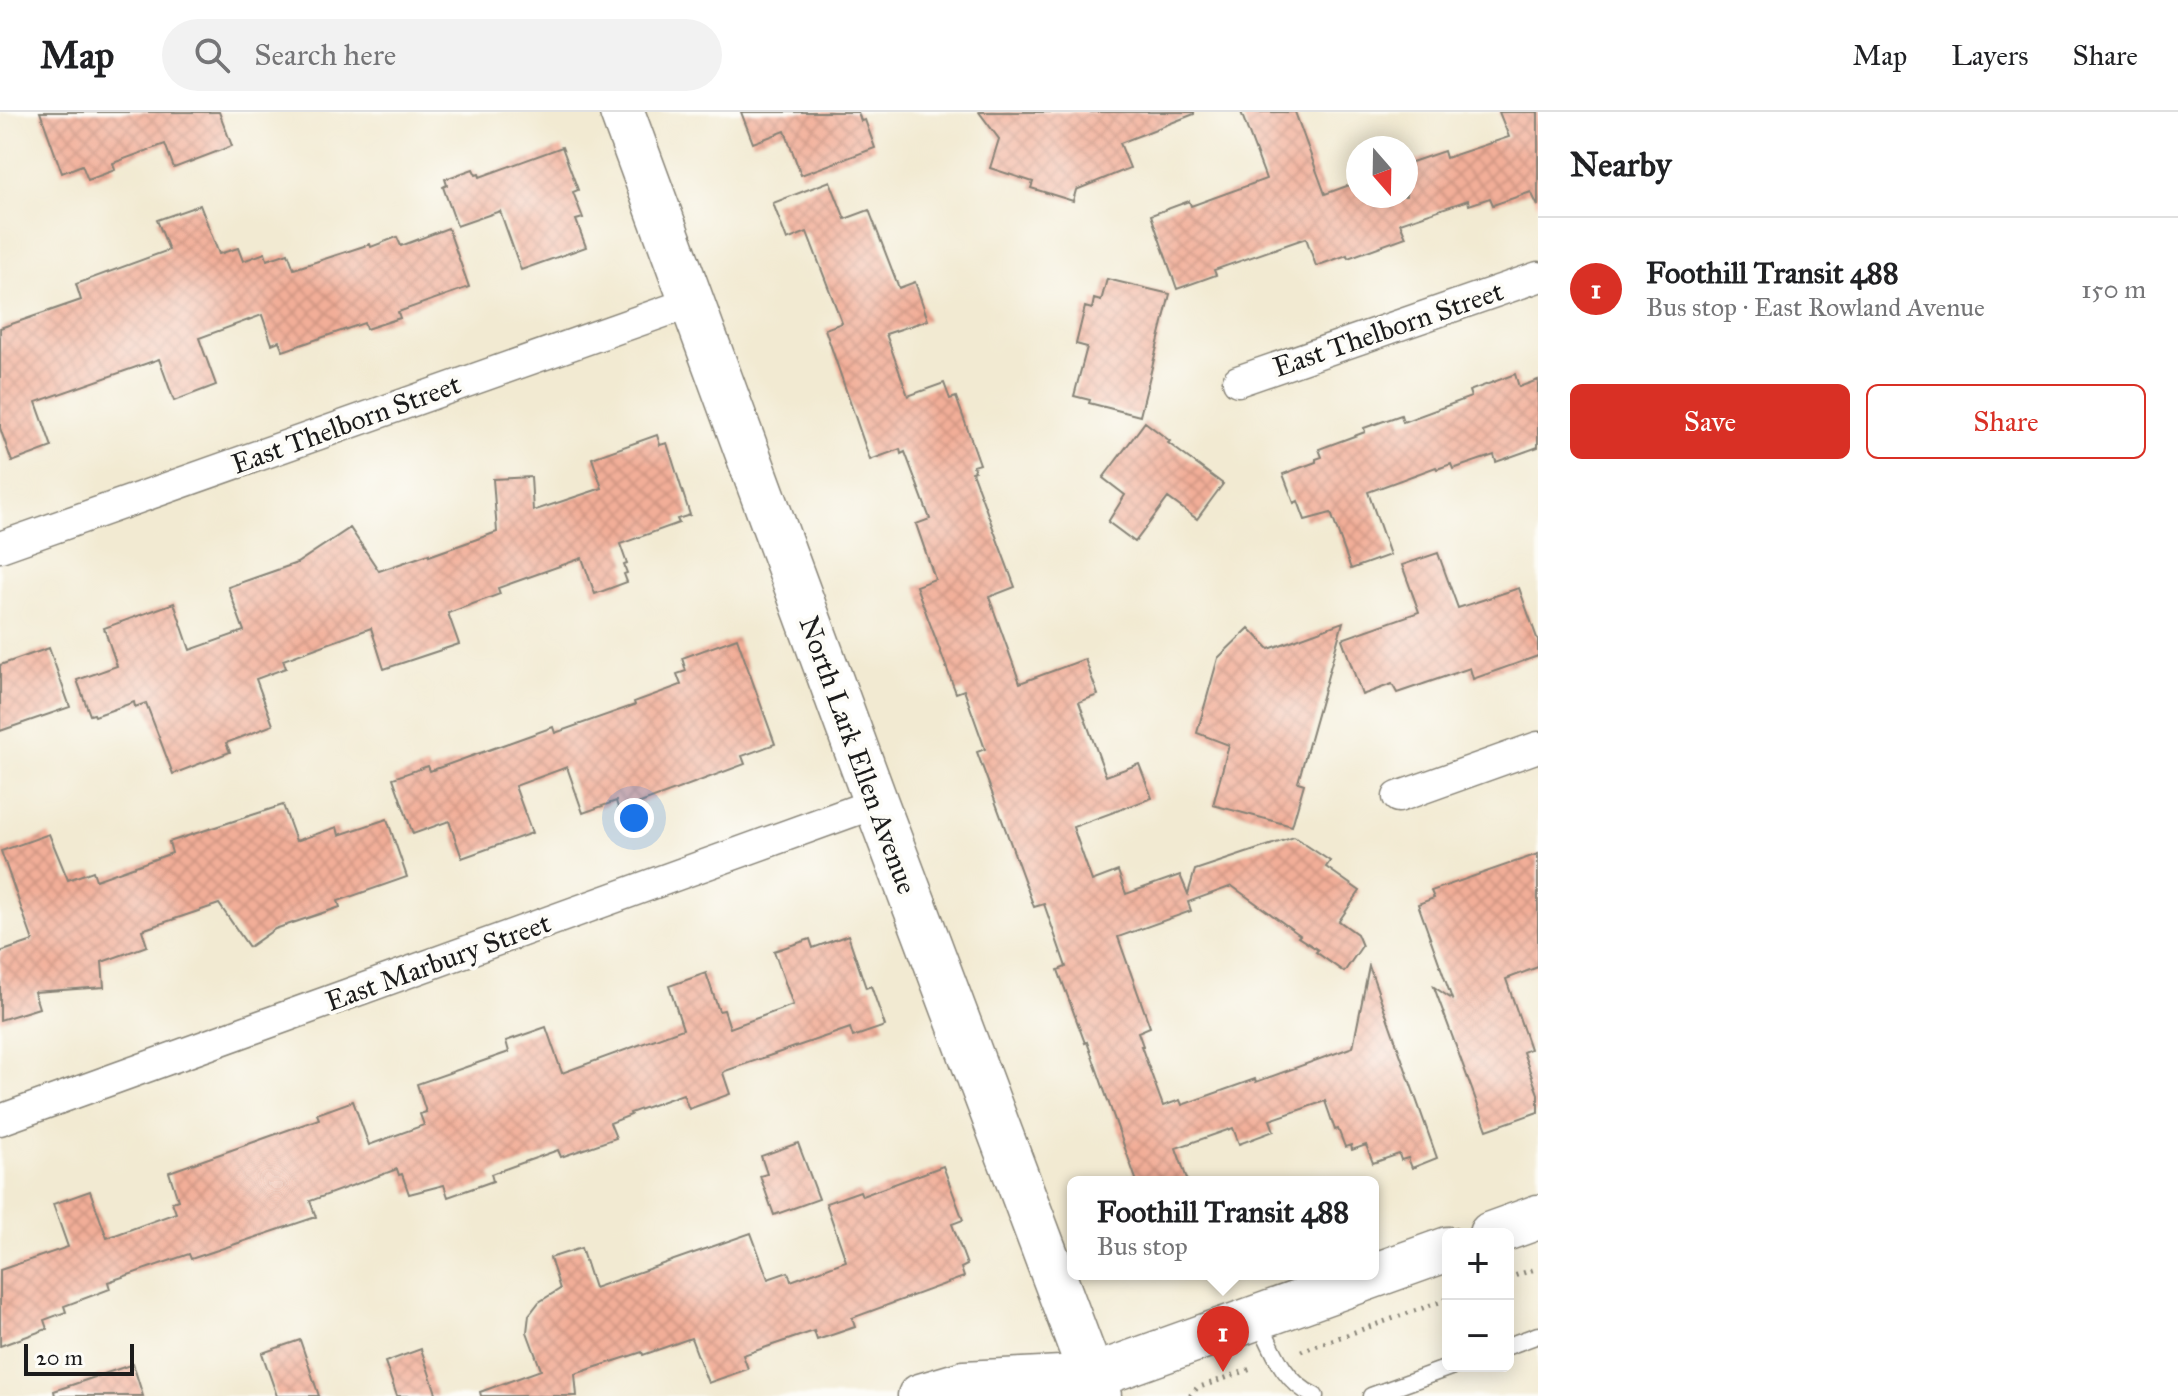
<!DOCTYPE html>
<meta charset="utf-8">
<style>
body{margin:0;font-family:"IM FELL Great Primer",serif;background:#f2f2f2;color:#202124}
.controls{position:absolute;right:24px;bottom:24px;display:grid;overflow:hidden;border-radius:12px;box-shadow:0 4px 20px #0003}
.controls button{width:72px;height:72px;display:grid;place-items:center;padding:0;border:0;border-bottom:2px solid #e0e0e0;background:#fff;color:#202124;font:40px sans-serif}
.compass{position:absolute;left:1346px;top:24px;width:72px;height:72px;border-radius:50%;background:#fff;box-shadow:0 4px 20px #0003;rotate:160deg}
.scale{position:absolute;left:24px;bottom:20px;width:110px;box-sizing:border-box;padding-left:8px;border:4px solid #1c1c1c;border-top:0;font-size:22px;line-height:28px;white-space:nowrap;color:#1c1c1c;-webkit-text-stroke:6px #fdfcf7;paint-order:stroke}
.you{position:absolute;left:634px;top:706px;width:28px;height:28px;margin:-20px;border:6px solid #fff;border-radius:50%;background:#1a73e8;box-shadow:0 0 0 12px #1a73e833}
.badge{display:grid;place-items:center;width:52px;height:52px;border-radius:50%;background:#d93025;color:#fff;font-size:26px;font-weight:700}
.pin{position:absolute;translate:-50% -66px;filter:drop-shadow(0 2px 4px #0008)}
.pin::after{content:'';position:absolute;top:42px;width:28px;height:24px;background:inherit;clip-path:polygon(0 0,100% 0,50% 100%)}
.popup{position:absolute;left:1067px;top:1064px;width:312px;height:104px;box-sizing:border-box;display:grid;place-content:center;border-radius:12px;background:#fff;filter:drop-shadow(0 2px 6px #0005);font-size:26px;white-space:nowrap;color:#757577}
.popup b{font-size:30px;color:#202124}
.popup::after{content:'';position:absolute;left:50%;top:100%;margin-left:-16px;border:16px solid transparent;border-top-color:#fff}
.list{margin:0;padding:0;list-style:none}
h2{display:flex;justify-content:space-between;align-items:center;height:104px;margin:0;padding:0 32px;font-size:34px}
h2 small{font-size:26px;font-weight:400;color:#757577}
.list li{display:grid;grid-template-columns:52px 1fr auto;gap:24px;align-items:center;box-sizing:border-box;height:144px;padding:0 32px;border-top:2px solid #e0e0e0}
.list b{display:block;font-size:30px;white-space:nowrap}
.list p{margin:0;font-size:26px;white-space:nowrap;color:#757577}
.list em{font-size:26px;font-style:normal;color:#757577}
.actions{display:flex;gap:16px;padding:24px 32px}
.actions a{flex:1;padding:18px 0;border:2px solid #d93025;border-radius:12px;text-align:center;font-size:28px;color:#d93025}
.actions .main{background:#d93025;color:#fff}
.icon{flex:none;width:44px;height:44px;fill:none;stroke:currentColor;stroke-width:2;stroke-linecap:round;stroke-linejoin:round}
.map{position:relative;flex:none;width:1538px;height:1284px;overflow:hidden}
header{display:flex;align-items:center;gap:48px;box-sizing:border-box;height:112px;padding:0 40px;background:#fff;border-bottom:2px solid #e0e0e0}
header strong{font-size:38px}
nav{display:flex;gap:44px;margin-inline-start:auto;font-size:28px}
.search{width:560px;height:72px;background:#f2f2f2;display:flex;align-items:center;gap:20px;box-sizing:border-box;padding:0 28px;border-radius:44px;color:#757577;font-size:30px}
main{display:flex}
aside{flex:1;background:#fff}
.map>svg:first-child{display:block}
.building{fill:url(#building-cross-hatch)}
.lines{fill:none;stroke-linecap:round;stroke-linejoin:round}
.lane-casing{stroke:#878377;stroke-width:19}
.street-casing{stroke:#878377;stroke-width:33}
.secondary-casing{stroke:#878377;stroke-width:47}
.path{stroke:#878377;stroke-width:5;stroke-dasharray:2 6;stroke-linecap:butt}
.lane{stroke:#fff;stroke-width:16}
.street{stroke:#fff;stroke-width:30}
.secondary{stroke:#fff;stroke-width:44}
.labels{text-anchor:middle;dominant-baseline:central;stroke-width:8;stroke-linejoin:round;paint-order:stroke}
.street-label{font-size:28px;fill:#1c1c1c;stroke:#fdfcf7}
</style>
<header>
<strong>Map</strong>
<div class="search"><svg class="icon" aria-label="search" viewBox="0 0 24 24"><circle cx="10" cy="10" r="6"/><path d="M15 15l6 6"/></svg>Search here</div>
<nav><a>Map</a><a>Layers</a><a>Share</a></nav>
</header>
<main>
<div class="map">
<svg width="1538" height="1284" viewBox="0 0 1538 1284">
<defs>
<pattern id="building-cross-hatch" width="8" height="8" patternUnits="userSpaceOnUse" patternTransform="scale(2)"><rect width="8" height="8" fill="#f2ae98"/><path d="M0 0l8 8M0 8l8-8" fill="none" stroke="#cf9582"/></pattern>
</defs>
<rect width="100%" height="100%" fill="#fdfcf7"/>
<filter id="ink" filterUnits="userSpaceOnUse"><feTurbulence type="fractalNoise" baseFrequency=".0125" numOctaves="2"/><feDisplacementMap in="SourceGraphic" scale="16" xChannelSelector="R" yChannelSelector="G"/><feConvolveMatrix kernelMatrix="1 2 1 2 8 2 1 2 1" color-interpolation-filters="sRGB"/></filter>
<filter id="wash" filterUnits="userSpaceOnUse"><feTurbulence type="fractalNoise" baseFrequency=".006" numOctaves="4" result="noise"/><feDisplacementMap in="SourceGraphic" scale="32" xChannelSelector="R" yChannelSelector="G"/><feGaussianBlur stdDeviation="1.8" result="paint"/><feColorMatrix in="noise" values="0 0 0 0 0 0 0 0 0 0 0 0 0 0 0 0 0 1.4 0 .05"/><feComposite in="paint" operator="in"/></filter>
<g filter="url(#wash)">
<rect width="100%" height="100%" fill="#f2ead2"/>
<g id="blocks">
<path class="building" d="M40 0H219L232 34 174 56 165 32 113 51 115 58 88 68 82 53 62 61Z
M741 0H858L861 9 865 8 875 36 801 63 785 19 753 31Z
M979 0H1194V2L1120 31 1130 56 1076 78 1073 89 1031 76 1033 70 990 56 999 27Z
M1241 0H1295L1325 82 1358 70V84H1406V52L1444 39 1446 46 1509 25 1499 0H1538V94L1531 80 1493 93 1490 86 1469 93 1468 88 1400 111 1406 125 1348 146 1347 143 1316 154 1306 126 1214 158 1216 163 1177 177 1151 103 1189 89 1191 94 1266 67Z
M562 35 578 78 573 80 583 106 576 108 586 135 521 158 500 99 457 114 443 75 447 73 445 67 473 57 476 63 479 62 480 65Z
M830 69 845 107 869 98 899 176 915 170 928 208 886 222 908 284 944 271 950 287 956 285 980 352 973 354 975 359 972 360 1015 475 989 485 1020 571 1085 547 1098 583 1079 590 1106 664 1139 652 1152 686 1073 715 1092 769 1118 759 1126 782 1180 763 1188 782 1195 758 1294 725 1330 749 1326 755 1360 779 1339 809 1357 822 1362 834 1344 860 1316 840 1318 838 1298 825 1300 823 1232 774 1188 790 1191 799 1118 825 1150 915 1138 920 1143 934H1141L1163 994 1180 988 1182 993 1255 967 1256 970 1353 935 1369 854 1437 1046 1412 1056 1408 1046 1401 1048 1399 1042 1373 1051 1366 1033 1352 1038 1351 1033 1345 1035 1338 1017 1335 1018 1325 989 1270 1008 1274 1019 1239 1032 1233 1016 1176 1036 1188 1070H1137L1087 930 1085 931 1058 858 1066 855 1044 792 1034 795 977 640 985 637 964 578 956 581 916 474 935 467 916 412 930 407 905 340 901 342 900 337 870 348 825 217 842 211 807 120 787 128 773 91Z
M200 93 219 142 238 136 243 149 265 141 267 148 288 141 294 157 370 132 371 135 397 125 401 134 448 116 469 175 398 200 400 206 366 217 364 211 283 239 279 229 272 232 262 203 199 226 216 273 174 289 159 247 36 290 52 335 12 350 0 316V216L81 188 76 172 169 138 157 108Z
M1107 167 1170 182 1140 304 1089 291 1090 288 1074 284 1087 235 1076 232 1085 195 1092 197 1094 187 1101 189Z
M1515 262 1519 275 1538 268V335L1496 350 1494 343 1453 357 1451 352 1437 357 1436 355 1368 380 1390 443 1351 457 1331 401 1305 408 1298 389 1294 391 1283 362 1316 350V347L1322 345 1319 337 1365 320 1364 316 1401 303 1403 310 1471 285 1469 279Z
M1145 310 1170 329 1168 331 1223 372 1197 407 1168 386 1135 430 1108 410 1125 383 1103 366Z
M657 323 660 333 667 331 690 403 677 407 679 411 620 432 627 452 624 453 627 461 624 462 627 470 595 482 582 446 498 476 500 482 448 501 459 532 384 557 371 516 283 548 286 556 256 567 273 613 226 631 230 640 173 662 146 591 135 595 134 590 95 604 94 602 90 603 77 568 117 554 104 516 174 491 190 538 244 519 228 475 297 451 350 416 379 459 429 442V444L497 420 493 367 531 365 533 399 602 376 592 346Z
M1438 441 1458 496 1519 476 1538 529V544L1473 567 1470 556 1397 581 1392 572 1362 583 1342 527 1419 500 1402 453Z
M1343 510 1298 670 1304 672 1292 714 1213 693 1229 633 1197 621 1218 546 1249 516 1269 537Z
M737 526 775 632 742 644 745 652 619 699 616 689 583 701 567 655 515 674 532 721 462 746 449 709 413 722 393 666 428 654 430 659 553 615 555 621 635 593 634 590 681 573 677 562 686 559 682 546Z
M49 536 70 595 0 619V553Z
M283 693 296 729 337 715 339 723 387 707 407 765 338 789 340 795 275 817 249 835 219 792 142 818 147 834 102 850 104 875 34 880 39 896 0 908V840L33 829 1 739 49 722 68 768 93 759 96 768 172 741 169 730Z
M1538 742V855L1506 867 1530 937 1523 940 1538 982V1000L1487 1018 1434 875 1452 887 1418 792 1434 786 1431 779Z
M848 823 866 876 871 874 885 914 853 925 850 916 725 959 723 961 730 982 689 997 683 982 630 1001 631 1003 610 1011 616 1026 561 1045 558 1038 491 1062 493 1069 448 1085 444 1073 409 1082 402 1062 399 1063 397 1057 310 1089 316 1105 191 1147 189 1142 108 1170 110 1177 64 1194 66 1200 44 1208 47 1217 0 1234V1158L68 1135 53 1092 90 1079 107 1126 176 1101 172 1090 178 1088 169 1060 319 1007 317 1002 353 989 369 1033 424 1013 420 1002 426 1000 417 972 509 940 506 929 546 915 562 961 683 917 669 874 706 861 719 899 724 898 730 916 793 893 774 839 810 827 813 836Z
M798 1031 819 1087 774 1103 760 1064 767 1062 761 1044Z
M943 1054 963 1108 952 1112 967 1153 961 1156 964 1165 852 1206 855 1215 817 1228 814 1219 743 1243 748 1257 708 1271 691 1226 643 1243 642 1240 575 1262 577 1284H481L480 1280 541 1258 527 1220 529 1203 539 1190 560 1177 550 1146 581 1136 594 1176 751 1121 768 1167 788 1160 791 1169 846 1149 826 1091 860 1079 862 1084Z
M300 1228 319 1284H277L262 1241Z
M421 1237 437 1284H397L385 1250Z
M133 1252 143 1284H55L54 1279Z"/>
</g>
</g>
<g filter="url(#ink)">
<use href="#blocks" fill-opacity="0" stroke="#878377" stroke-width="2"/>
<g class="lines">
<g class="lane-casing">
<path id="lane" d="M1258 1206C1272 1236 1283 1270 1315 1284
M1508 1234 1538 1223
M1371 1284 1453 1254"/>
</g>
<g class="street-casing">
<path id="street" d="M1238 269 1538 165
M0 435 692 190
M1398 685 1538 635
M0 1008 876 691"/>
</g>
<g class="secondary-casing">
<path id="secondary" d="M622 0 876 691 1099 1284
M1491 1122 1538 1105
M920 1284 964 1271 1081 1265
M1049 1284 1091 1265 1448 1137"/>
</g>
<path class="path" d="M1508 1166 1538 1156
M1301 1239 1448 1187
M1190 1284 1197 1276 1254 1256"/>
<use href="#lane" class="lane"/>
<use href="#street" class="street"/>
<use href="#secondary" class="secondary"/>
</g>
</g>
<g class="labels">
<g class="street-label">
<text transform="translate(1388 217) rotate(-19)">East Thelborn Street</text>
<text transform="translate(346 312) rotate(-20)">East Thelborn Street</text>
<text transform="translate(858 643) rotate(70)">North Lark Ellen Avenue</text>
<text transform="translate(438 850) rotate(-20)">East Marbury Street</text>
</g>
</g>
</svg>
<div class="controls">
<button>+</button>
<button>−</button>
</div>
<svg class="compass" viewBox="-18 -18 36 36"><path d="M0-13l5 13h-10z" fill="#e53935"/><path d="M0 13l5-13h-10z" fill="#757577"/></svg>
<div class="scale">20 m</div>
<div class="you"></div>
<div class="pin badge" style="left:1223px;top:1260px">1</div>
<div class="popup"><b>Foothill Transit 488</b>Bus stop</div>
</div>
<aside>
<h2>Nearby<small></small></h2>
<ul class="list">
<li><span class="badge">1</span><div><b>Foothill Transit 488</b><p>Bus stop · East Rowland Avenue</p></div><em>150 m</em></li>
</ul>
<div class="actions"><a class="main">Save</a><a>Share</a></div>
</aside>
</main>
